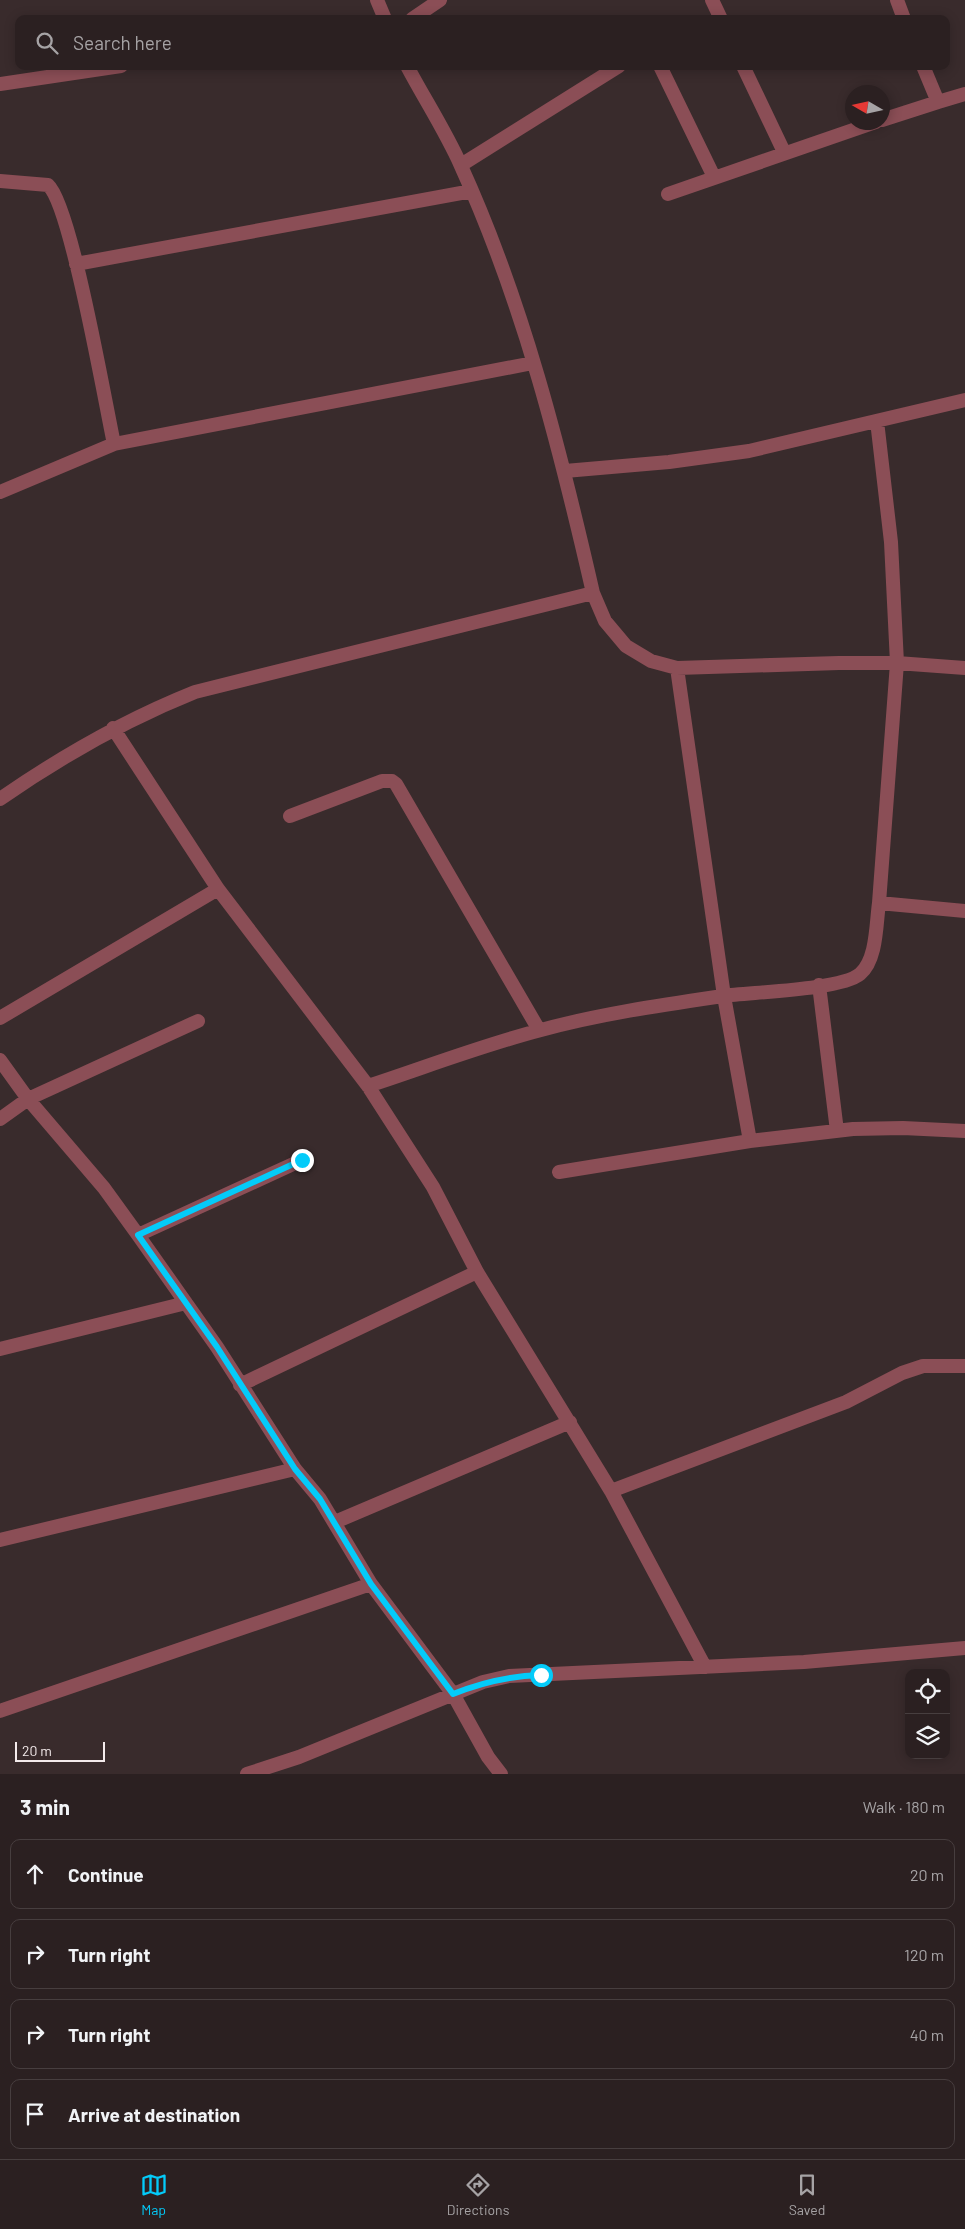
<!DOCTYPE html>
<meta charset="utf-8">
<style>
body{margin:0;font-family:Barlow,sans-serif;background:#33282a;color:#f1f3f6}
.controls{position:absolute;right:15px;bottom:15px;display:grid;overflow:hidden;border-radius:10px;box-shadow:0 2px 12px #0003}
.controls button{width:45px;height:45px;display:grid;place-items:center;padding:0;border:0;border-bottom:1px solid #473e3f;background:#2b2021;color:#f1f3f6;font:25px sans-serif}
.compass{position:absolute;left:845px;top:85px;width:45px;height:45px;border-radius:50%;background:#2b2021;box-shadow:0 2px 12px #0003;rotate:279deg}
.scale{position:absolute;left:15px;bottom:12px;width:90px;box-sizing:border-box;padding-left:5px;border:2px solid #f4ebec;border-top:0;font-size:14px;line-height:18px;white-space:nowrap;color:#f4ebec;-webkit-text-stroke:4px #392b2c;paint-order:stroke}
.stop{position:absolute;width:15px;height:15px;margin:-11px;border:4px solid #04cbf9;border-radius:50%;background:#fff}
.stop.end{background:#04cbf9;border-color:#fff;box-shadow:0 1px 5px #0008}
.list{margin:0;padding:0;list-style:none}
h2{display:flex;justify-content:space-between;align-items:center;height:65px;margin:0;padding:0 20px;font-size:21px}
h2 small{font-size:16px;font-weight:400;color:#a6a3a5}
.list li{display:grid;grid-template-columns:32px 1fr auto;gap:15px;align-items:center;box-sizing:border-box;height:70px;margin:0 10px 10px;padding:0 10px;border:1px solid #473e3f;border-radius:10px}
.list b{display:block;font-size:19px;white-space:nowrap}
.list em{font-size:16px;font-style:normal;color:#a6a3a5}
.icon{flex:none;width:28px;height:28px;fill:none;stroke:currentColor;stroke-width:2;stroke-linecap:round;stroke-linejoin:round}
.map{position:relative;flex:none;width:965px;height:1774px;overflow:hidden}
.search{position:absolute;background:#2b2021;box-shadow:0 2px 12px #0003;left:15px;right:15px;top:15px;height:55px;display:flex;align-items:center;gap:12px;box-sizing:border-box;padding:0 18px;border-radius:10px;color:#a6a3a5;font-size:19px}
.sheet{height:385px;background:#2b2021}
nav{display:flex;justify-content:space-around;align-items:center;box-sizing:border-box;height:70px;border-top:1px solid #473e3f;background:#2b2021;font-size:14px;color:#a6a3a5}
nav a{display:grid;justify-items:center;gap:2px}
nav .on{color:#04cbf9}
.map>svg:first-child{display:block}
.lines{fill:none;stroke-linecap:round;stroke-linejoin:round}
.minor{stroke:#8b4e56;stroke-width:14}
.route{stroke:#04cbf9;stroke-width:6}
</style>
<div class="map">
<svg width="965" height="1774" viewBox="0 0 965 1774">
<rect width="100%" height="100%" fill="#392b2c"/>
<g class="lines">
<path class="minor" d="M377 0 385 19
M712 0 721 19
M897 0 904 19
M412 19 440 0
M660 66 714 177
M743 66 784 152
M923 66 938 102 965 94
M0 84 121 66
M882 120 938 102
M461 165 619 66
M0 181 48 185C71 205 105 402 114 444
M668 194 876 122
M76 264 472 191
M877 421 891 542 897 663 879 903 965 911
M565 471 669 462 749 451 965 400
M0 492 114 444 533 363
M593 593 605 621 626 646 651 661 677 668 839 663H897L965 668
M677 668 724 996 750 1141 853 1129 903 1128 965 1131
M113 728 218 889 368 1086 433 1187 477 1272 611 1491 705 1667
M0 799C62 756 125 720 195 692L593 593C560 449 523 302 461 166 446 132 425 100 407 66
M290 816 382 781H392L396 784 539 1030
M819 985 837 1131
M0 1018 218 889
M0 1060 28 1099 104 1188 138 1235 217 1347 295 1469 320 1499 371 1584 453 1694 488 1757 501 1774
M368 1086C426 1067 483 1045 541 1030 600 1014 662 1005 723 996 751 992 841 990 860 974 877 960 876 924 879 903
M0 1119 28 1099 198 1021
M559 1172 750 1141
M138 1235 302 1160
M0 1349 186 1303
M240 1385 477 1272
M611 1491 846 1402 902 1373 923 1366H965
M335 1522 570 1422
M0 1540 295 1469
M0 1711 371 1584
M247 1774 299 1757 483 1682 509 1676 804 1662 965 1648"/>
</g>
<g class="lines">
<path class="route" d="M302 1160 138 1235 217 1347 295 1469 320 1499 371 1584 453 1694C483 1682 509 1676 541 1675"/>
</g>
</svg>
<div class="controls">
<button><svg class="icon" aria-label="locate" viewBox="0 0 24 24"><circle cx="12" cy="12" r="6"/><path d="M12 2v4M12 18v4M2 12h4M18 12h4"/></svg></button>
<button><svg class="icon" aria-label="layers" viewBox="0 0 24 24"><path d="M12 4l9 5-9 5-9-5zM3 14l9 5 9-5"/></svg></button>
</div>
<svg class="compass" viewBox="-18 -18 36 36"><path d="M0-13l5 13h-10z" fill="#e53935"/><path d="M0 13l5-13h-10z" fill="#a6a3a5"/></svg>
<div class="scale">20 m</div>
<div class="stop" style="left:541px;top:1675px"></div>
<div class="stop end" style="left:302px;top:1160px"></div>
<div class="search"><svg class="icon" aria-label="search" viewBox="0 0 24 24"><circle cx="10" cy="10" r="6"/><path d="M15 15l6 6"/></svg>Search here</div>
</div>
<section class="sheet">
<h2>3 min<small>Walk · 180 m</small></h2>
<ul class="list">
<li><svg class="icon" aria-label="ahead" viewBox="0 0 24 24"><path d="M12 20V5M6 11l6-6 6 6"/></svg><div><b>Continue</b></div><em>20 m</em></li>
<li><svg class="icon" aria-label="right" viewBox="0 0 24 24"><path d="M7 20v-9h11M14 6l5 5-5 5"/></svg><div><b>Turn right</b></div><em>120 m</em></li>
<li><svg class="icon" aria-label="right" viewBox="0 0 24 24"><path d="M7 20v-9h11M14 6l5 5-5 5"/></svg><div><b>Turn right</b></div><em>40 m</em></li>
<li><svg class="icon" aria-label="arrive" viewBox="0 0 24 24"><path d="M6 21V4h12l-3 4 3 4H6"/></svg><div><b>Arrive at destination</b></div></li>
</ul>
</section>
<nav>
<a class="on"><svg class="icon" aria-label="map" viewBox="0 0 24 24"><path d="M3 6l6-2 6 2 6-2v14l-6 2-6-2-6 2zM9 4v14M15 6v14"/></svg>Map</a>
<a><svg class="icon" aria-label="directions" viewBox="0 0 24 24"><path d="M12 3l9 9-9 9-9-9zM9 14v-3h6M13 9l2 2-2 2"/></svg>Directions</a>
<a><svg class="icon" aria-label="saved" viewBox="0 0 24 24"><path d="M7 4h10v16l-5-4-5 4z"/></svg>Saved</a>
</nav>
